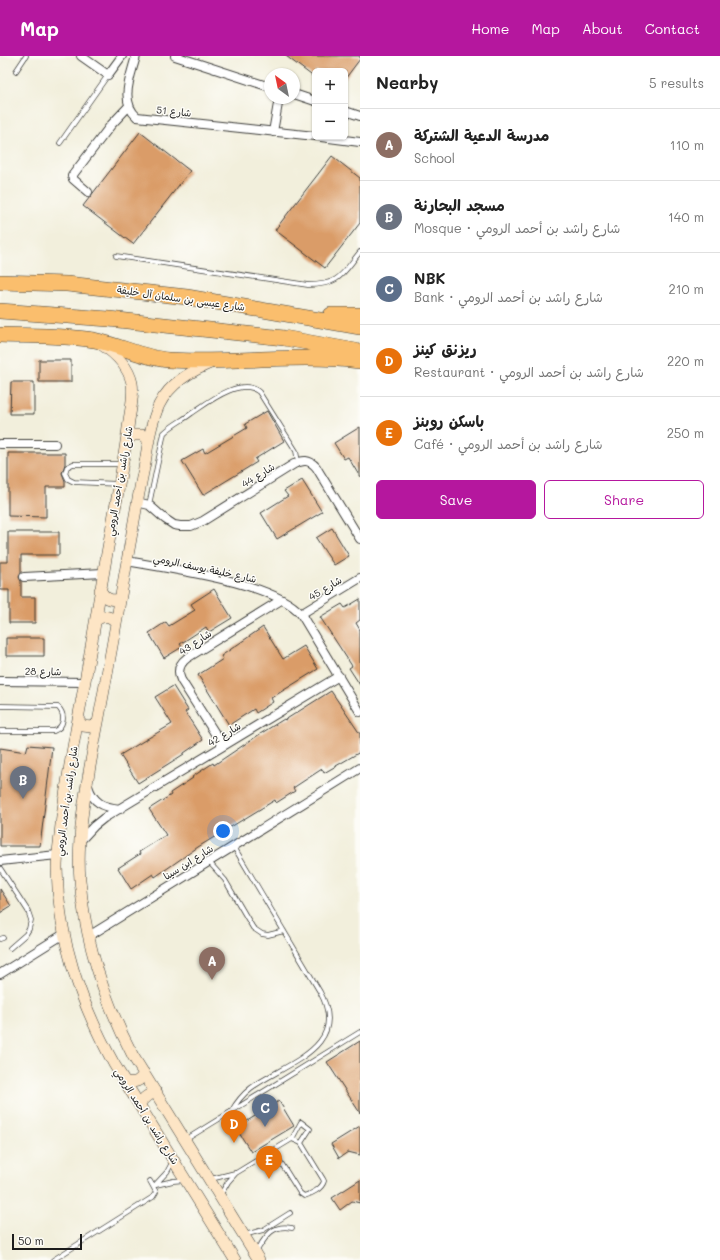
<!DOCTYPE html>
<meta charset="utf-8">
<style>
body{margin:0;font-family:Mali,"Playpen Sans Arabic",sans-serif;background:#f2f2f2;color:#222}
.controls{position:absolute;right:12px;top:12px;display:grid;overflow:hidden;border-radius:6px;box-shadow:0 1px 3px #0004}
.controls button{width:36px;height:36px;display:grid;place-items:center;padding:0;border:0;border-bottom:1px solid #e0e0e0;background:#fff;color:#222;font:20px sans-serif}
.compass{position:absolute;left:264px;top:12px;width:36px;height:36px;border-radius:50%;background:#fff;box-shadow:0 1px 3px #0004;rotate:327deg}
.scale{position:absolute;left:12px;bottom:10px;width:70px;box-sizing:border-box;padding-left:4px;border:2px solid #1c1c1c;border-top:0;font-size:11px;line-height:14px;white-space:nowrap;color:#1c1c1c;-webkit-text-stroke:3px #fdfcf7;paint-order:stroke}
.you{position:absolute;left:223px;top:775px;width:14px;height:14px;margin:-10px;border:3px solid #fff;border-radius:50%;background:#1a73e8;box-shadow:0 0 0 6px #1a73e833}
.badge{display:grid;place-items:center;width:26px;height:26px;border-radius:50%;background:#b5179e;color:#fff;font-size:13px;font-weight:700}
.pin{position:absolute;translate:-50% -33px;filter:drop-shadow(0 1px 2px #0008)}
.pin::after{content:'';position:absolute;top:21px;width:14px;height:12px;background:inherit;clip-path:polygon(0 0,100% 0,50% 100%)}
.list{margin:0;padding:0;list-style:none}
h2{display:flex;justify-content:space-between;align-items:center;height:52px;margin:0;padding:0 16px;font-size:17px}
h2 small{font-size:13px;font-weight:400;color:#767676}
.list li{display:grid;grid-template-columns:26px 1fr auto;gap:12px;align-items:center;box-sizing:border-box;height:72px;padding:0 16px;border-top:1px solid #e0e0e0}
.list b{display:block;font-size:15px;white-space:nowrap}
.list p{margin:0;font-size:13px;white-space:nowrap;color:#767676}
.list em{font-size:13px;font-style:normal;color:#767676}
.actions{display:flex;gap:8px;padding:12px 16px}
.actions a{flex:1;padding:9px 0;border:1px solid #b5179e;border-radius:6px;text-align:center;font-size:14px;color:#b5179e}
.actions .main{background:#b5179e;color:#fff}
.map{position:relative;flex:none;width:360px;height:1204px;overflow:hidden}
header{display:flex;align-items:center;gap:24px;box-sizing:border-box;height:56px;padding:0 20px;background:#b5179e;color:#fff}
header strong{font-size:19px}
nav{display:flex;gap:22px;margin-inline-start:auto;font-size:14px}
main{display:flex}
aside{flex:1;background:#fff}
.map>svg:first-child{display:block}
.building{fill:#da9c67}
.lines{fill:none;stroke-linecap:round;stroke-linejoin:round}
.lane-casing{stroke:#3c3c39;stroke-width:5.5}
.street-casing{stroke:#3c3c39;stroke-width:10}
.secondary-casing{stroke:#3c3c39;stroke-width:12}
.highway-casing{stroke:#3c3c39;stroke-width:16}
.lane{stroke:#fff;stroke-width:4}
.street{stroke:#fff;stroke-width:8}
.secondary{stroke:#fde5c5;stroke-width:11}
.highway{stroke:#fabe6d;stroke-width:15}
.labels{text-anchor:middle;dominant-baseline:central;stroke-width:3;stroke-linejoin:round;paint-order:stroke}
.street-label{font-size:10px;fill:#1c1c1c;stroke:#fdfcf7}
</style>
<header>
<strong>Map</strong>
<nav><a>Home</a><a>Map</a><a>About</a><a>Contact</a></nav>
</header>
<main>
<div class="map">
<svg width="360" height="1204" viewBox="0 0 360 1204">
<rect width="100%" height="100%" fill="#fdfcf7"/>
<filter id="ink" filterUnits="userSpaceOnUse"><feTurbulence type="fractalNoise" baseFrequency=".025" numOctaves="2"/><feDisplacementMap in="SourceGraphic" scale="8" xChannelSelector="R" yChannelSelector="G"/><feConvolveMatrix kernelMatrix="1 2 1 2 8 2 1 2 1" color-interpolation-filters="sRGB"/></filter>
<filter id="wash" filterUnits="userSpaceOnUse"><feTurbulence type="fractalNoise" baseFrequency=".012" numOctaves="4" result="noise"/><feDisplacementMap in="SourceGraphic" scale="16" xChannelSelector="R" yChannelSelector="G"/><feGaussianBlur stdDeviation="0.9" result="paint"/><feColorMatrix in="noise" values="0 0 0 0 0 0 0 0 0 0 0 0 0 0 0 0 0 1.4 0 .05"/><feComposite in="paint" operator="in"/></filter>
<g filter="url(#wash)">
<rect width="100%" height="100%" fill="#f2efdc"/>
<g id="blocks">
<path class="building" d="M286 0H360V3L345 23V15H315V22Z
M140 76 190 115 133 188 83 150Z
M332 100 360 122V167L325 212 275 174Z
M39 304H71V326H39Z
M11 326H34V358H10Z
M267 355 284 385 255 403 257 406 203 439 182 405 203 393 205 397 247 372 245 368Z
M360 371V421L348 401 344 403 334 387Z
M8 397H65V408L62 417 65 425V431H46V461L8 460Z
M302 424 322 456 277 483 261 457 288 440 284 435Z
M332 472 349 500 334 509 316 482Z
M8 476H59V499H21V517L19 521 21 525V541H35V567H9V534H0V506H8Z
M214 533 232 562 209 576 206 571 180 588 182 591 164 602 149 577 166 566 169 570 195 554 191 548Z
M360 543V564L356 567 360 574V629L349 612 352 610 320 561 342 548 345 552Z
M263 571 283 603 304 590 318 613 271 642 273 646 256 657 254 653 229 669 198 619 223 603 221 600Z
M6 582H44V600H6Z
M173 630 188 654 185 656 203 684 184 697V698L138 727 120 699 172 668 155 641Z
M331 635 360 678V696L324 717 322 713 293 732 295 735 276 747 275 744 198 791 155 821 153 818 131 833 118 812 140 798 139 796 166 779 149 753 171 739 170 737 193 722 192 721 213 707 214 709 260 678 284 663 285 664Z
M28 689 52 691 40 790H0V692L26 696Z
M0 833 11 850 0 857Z
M360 985V1057L327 1006Z
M279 1045 294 1070 251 1096 236 1072Z
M360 1070V1099L348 1096 339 1102 331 1088Z
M360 1124V1147L352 1145 340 1154 332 1142Z"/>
</g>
</g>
<g filter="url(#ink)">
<use href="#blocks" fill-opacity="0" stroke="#3c3c39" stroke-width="1"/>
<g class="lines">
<g class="lane-casing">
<path id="lane" d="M16 15 26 0
M60 87 108 19
M116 200 308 229C340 229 342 218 360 196
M119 428 74 426 68 423 65 417 67 411 73 408H122
M149 449 164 377C172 369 183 364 192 357 207 347 241 320 259 336L296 395 298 406
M0 650 58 651C66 659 64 671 54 675H0
M209 806 225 824 253 872 262 878 268 879 284 875
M0 812 28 855 31 864 29 873 26 878 10 892
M0 883 3 882
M231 1056C236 1047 242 1039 251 1032 285 1007 351 992 320 936L234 791
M185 1084 360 976
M273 1094 300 1137 304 1140C311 1138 322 1133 324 1125L323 1123 301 1087 292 1083
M211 1123 235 1117
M156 1129 173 1125 185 1124
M154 1130 167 1116 173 1105
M221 1138 228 1126 236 1117 292 1083 301 1066 310 1073 301 1087
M244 1179 263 1174 290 1157
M256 1196C266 1180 272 1168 292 1172
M53 1204 153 1141 156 1136 150 1125"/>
</g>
<g class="street-casing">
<path id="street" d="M81 0 108 19 122 0
M136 0C131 20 119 45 137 61L315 80
M175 0 270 31
M294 38 315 45
M345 55 360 60
M273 76 279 42
M321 81 360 86
M88 136 73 123 72 120 111 69 129 50
M0 388H55
M137 446 149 449 165 463 174 469 180 470H191L203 465 294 408C303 404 309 403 316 411L360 483
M127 505C170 513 274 526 301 558L360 656
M24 521 103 517
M301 558 360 522
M0 625 85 626
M223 690 181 624C177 615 179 608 187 602L281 544
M88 730C93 747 103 751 120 753
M80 785 94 770 104 762 339 620
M0 805 57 799
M89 880 360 712
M0 918 64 878"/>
</g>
<g class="secondary-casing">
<path id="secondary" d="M102 289C116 298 128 310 132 327 134 339 131 352 129 364 126 390 121 416 117 442 103 515 92 590 78 663 71 702 64 739 60 778 59 790 57 800 57 812 58 883 80 946 114 1008L235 1204
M213 306C191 315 170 327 159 349 151 367 148 387 145 407 138 439 133 472 127 505 117 562 107 620 96 677 88 723 76 777 80 824 85 887 104 944 133 1000L259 1204
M126 385 133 379H142L149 385
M100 534C106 543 110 545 120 543
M96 564C104 559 109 559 116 566
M78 664 83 670 91 671 98 667
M125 1026C135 1027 140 1026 144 1017
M139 1049C144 1041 148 1038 157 1037"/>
</g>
<g class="highway-casing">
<path id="highway" d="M0 226 67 228 187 241 360 271
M0 255 109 263 284 282 356 295
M331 259H360
M0 279C31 280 64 279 94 284 119 289 143 302 168 304 232 308 296 297 360 305"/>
</g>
<use href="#lane" class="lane"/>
<use href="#street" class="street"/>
<use href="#secondary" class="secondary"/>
<use href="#highway" class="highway"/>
</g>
</g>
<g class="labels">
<g class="street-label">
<text transform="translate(174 55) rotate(6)">شارع 51</text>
<text transform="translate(181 242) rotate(8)">شارع عيسى بن سلمان آل خليفة</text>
<text transform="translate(258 419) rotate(-32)">شارع 44</text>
<text transform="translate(119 425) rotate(-80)">شارع راشد بن أحمد الرومي</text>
<text transform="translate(205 512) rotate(12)">شارع خليفة يوسف الرومي</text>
<text transform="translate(325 532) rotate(-31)">شارع 45</text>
<text transform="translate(195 586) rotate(-34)">شارع 43</text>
<text transform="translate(43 615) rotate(1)">شارع 28</text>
<text transform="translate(224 678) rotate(-31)">شارع 42</text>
<text transform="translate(66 745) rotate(-82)">شارع راشد بن أحمد الرومي</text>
<text transform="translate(188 806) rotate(-32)">شارع ابن سينا</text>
<text transform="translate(147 1060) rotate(58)">شارع راشد بن أحمد الرومي</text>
</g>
</g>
</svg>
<div class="controls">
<button>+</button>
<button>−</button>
</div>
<svg class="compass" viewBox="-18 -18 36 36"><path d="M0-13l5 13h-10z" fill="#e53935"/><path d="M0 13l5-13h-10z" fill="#767676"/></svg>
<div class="scale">50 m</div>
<div class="you"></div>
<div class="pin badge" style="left:212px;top:924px;background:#8d6e63">A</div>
<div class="pin badge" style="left:23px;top:743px;background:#6b7280">B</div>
<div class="pin badge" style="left:265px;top:1071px;background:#5c6f8a">C</div>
<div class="pin badge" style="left:234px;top:1087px;background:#e8710a">D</div>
<div class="pin badge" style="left:269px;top:1123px;background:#e8710a">E</div>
</div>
<aside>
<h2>Nearby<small>5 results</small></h2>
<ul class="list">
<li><span class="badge" style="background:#8d6e63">A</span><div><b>مدرسة الدعية الشتركة</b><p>School</p></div><em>110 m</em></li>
<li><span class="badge" style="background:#6b7280">B</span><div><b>مسجد البحارنة</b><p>Mosque · شارع راشد بن أحمد الرومي</p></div><em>140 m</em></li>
<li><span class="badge" style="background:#5c6f8a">C</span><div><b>NBK</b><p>Bank · شارع راشد بن أحمد الرومي</p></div><em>210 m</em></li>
<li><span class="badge" style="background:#e8710a">D</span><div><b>ريزنق كينز</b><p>Restaurant · شارع راشد بن أحمد الرومي</p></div><em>220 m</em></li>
<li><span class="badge" style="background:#e8710a">E</span><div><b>باسكن روبنز</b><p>Café · شارع راشد بن أحمد الرومي</p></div><em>250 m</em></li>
</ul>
<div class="actions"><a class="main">Save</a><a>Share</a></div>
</aside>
</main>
